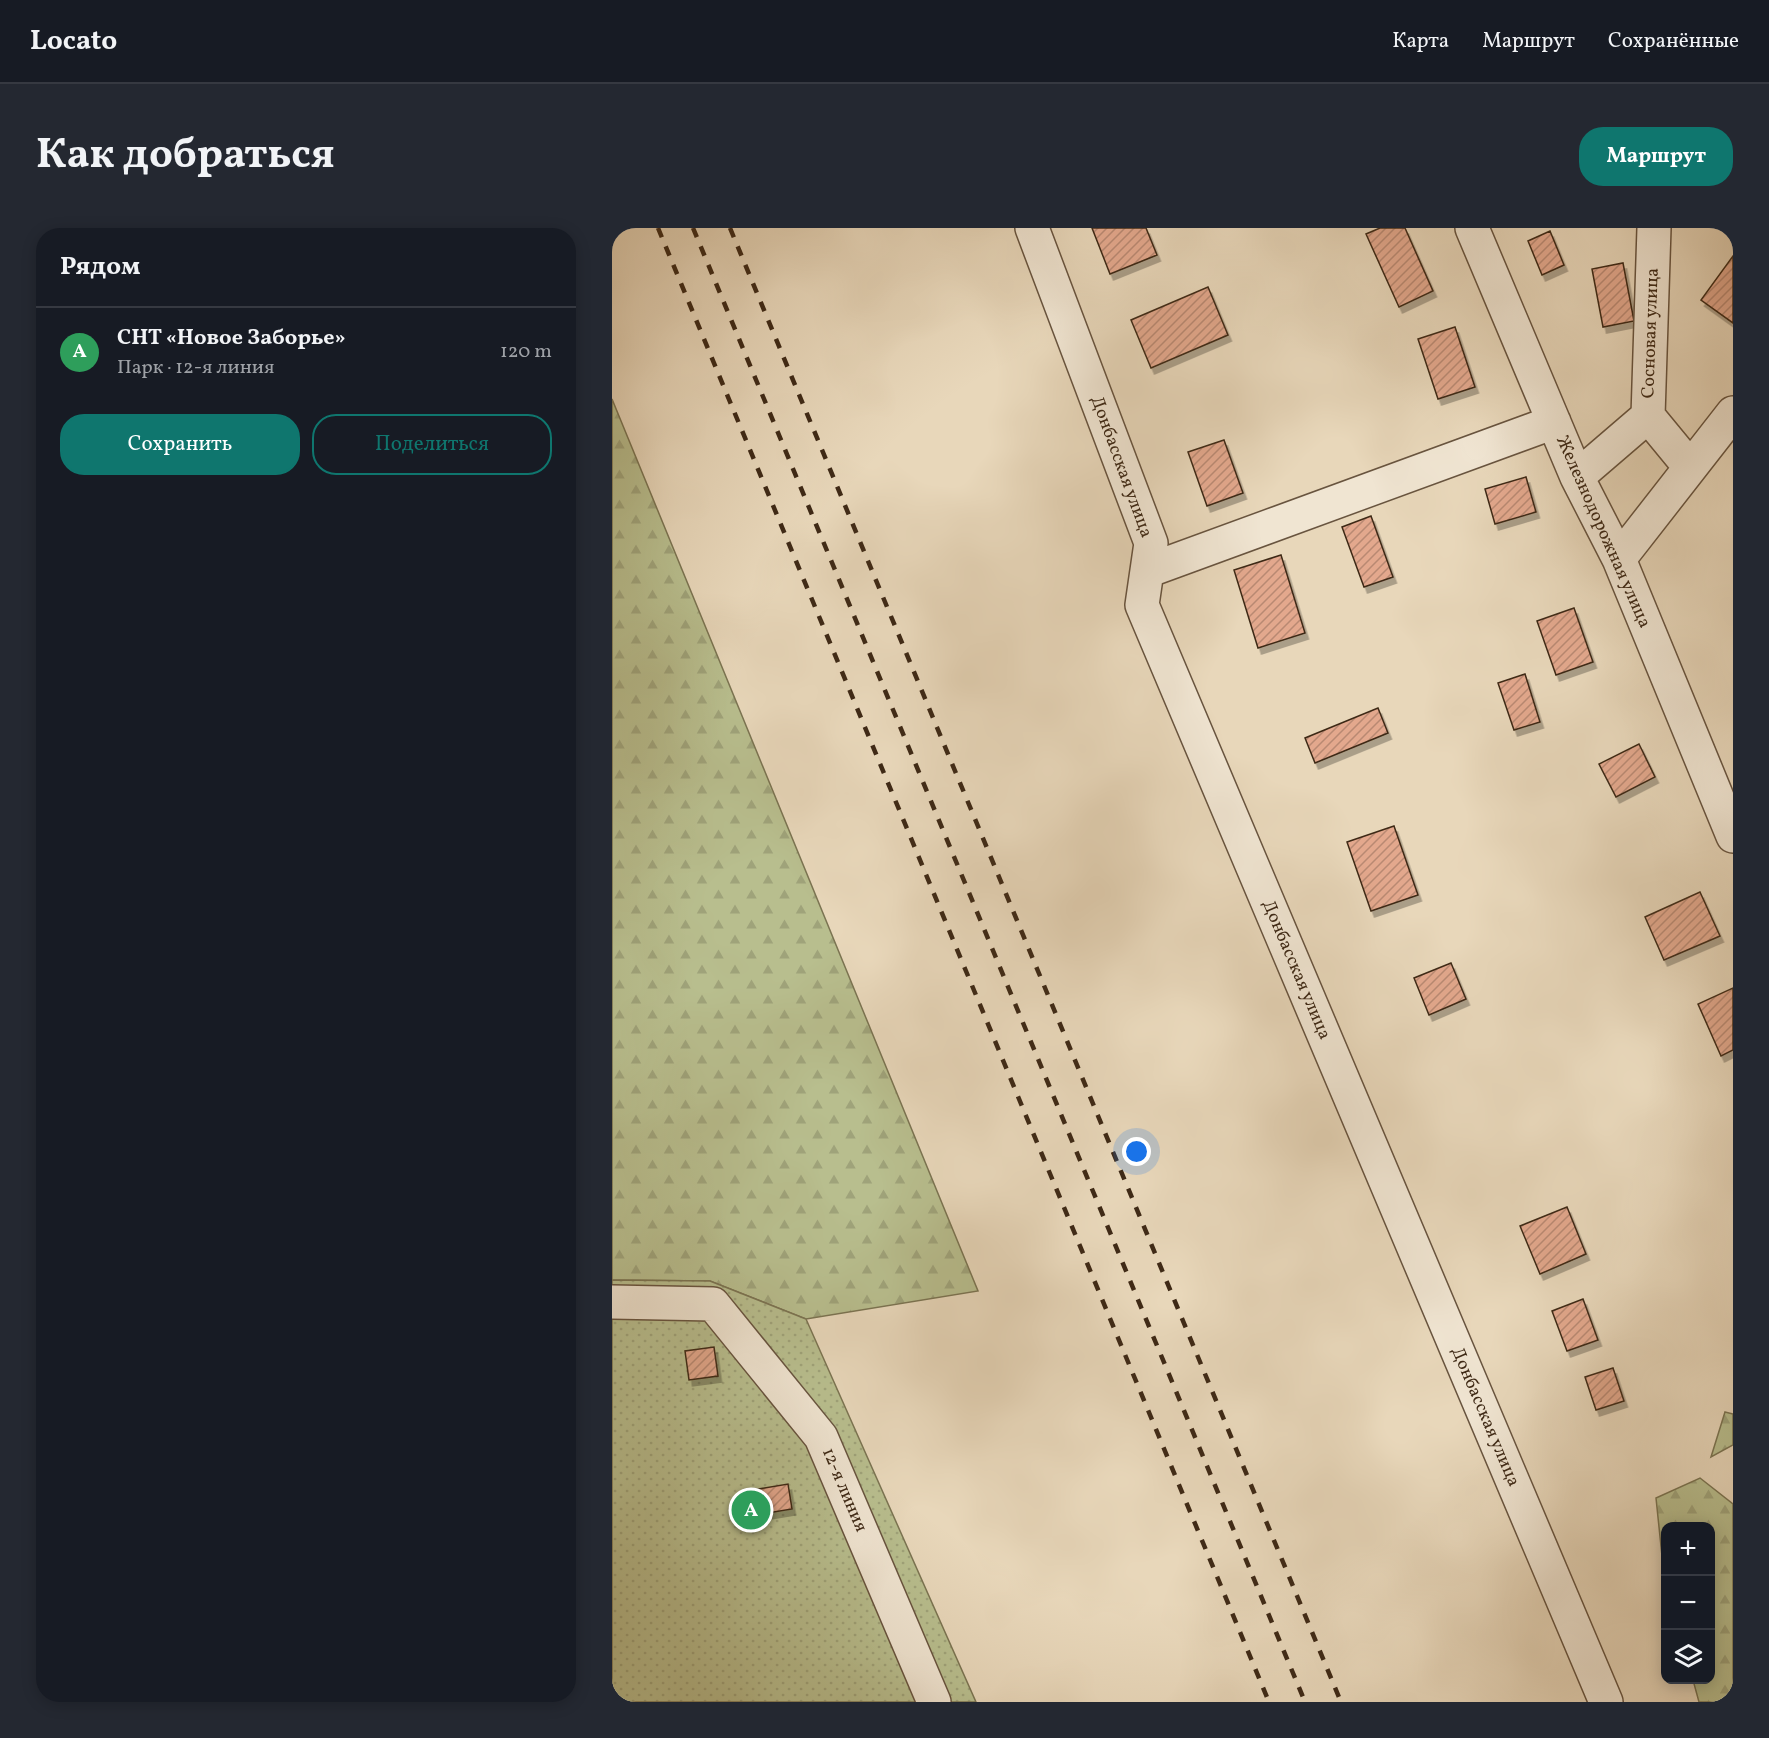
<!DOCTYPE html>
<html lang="ru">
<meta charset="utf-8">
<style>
body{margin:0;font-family:Vollkorn,serif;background:#242831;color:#f1f3f6}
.controls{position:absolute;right:18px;bottom:18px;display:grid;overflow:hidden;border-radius:12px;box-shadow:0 3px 15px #0003}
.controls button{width:54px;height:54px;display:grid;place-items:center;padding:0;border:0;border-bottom:2px solid #363941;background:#171b24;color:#f1f3f6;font:30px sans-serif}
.you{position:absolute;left:525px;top:924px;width:21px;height:21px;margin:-15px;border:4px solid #fff;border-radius:50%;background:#1a73e8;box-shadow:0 0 0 9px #1a73e833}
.badge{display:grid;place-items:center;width:39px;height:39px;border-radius:50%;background:#0f766e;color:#fff;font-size:20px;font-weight:700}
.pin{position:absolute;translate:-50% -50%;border:3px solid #fff;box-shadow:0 2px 6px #0006}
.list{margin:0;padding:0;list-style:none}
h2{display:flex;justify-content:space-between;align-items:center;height:78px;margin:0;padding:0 24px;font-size:26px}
h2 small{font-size:20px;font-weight:400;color:#9ea1a6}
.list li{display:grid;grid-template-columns:39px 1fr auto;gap:18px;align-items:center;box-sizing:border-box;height:90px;padding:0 24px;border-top:2px solid #363941}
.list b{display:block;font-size:22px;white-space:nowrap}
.list p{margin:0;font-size:20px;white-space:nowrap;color:#9ea1a6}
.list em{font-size:20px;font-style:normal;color:#9ea1a6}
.actions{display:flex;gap:12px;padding:18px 24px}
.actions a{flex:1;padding:14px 0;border:2px solid #0f766e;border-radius:24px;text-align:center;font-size:21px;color:#0f766e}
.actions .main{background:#0f766e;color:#fff}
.icon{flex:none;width:33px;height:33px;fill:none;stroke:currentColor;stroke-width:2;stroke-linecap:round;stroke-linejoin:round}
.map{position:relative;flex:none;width:1121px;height:1474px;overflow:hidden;border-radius:24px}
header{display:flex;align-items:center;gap:36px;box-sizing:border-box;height:84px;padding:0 30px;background:#171b24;border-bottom:2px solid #363941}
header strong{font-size:28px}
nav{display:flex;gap:33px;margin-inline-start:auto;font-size:21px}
.intro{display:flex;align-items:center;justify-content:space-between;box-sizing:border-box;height:144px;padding:0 36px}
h1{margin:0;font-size:42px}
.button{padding:15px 27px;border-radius:24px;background:#0f766e;color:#fff;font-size:21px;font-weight:700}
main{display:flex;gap:36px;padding:0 36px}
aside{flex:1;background:#171b24;border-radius:24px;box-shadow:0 3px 15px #0003}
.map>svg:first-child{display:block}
.forest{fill:url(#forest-firs);stroke:#7b7452;stroke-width:1.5}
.garden{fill:url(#garden-dots);stroke:#7b7452;stroke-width:1.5}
.building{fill:url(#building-hatch);stroke:#3e2916;stroke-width:1.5;filter:url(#shadow)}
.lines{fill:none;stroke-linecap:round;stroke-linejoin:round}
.minor-casing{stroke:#68543f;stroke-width:36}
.minor{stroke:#f0e5d2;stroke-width:33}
.rail{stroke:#3e2916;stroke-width:4.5;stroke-dasharray:10 10;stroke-linecap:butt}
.labels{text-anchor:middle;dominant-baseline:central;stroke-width:6;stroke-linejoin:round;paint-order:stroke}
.street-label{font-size:18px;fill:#3e2916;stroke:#f0e5d2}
</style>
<header>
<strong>Locato</strong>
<nav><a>Карта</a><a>Маршрут</a><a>Сохранённые</a></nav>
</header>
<div class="intro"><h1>Как добраться</h1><a class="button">Маршрут</a></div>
<main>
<aside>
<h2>Рядом<small></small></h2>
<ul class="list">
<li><span class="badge" style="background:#2e9e5b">A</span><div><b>СНТ «Новое Заборье»</b><p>Парк · 12-я линия</p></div><em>120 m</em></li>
</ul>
<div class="actions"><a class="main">Сохранить</a><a>Поделиться</a></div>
</aside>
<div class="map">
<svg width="1121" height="1474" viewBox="0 0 1121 1474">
<defs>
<pattern id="forest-firs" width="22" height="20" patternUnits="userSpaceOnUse" patternTransform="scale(1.5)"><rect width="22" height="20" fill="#b8be8e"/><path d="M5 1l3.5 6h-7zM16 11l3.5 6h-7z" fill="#9fa37a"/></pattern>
<pattern id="garden-dots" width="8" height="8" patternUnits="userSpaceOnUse" patternTransform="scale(1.5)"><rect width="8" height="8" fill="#b8be8e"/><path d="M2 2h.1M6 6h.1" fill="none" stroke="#9fa37a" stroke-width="1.8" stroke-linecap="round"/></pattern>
<pattern id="building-hatch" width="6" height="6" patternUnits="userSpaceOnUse" patternTransform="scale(1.5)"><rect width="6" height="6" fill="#e3a88d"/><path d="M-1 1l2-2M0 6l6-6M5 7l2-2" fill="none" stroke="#b98972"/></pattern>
<filter id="shadow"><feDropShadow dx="3.5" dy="6" stdDeviation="0" flood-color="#0004"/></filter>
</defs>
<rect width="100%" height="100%" fill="#e8d7ba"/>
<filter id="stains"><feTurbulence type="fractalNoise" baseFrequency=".00333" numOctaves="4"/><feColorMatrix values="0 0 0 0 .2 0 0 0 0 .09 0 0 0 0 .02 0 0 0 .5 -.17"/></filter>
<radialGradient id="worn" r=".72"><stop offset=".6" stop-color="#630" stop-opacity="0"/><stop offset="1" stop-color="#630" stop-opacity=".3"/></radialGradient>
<path class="forest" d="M0 171 366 1063 194 1091 98 1053 0 1052Z
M1113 1184 1121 1186V1217L1099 1229Z
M1088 1250 1121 1276V1474H1087L1081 1452H1098V1298H1054L1053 1343 1050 1328 1044 1270Z"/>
<path class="garden" d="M0 1052 98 1053 194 1091 364 1474H0Z"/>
<path class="building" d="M480 0H534L545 27 498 46Z
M768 0H793L821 63 787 79 754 6Z
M938 3 952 37 930 47 916 13Z
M1121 28V95L1089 72Z
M1011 35 1022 93 991 99 980 41Z
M596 59 616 107 539 140 519 92Z
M843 99 863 159 826 171 806 111Z
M612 212 631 265 595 278 576 224Z
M914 249 924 284 883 296 873 261Z
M759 288 781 349 752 359 730 299Z
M669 327 693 405 646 420 622 342Z
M962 380 981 434 944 447 925 393Z
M913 446 928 494 902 502 886 455Z
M766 480 776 505 703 535 693 510Z
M1027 516 1043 549 1004 569 987 536Z
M782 598 806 667 759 683 735 614Z
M1088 664 1108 708 1052 732 1033 689Z
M839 735 854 771 817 787 802 750Z
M1121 760V822L1109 828 1086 776Z
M955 979 974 1026 928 1046 908 998Z
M971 1071 986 1112 955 1123 940 1083Z
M102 1119 106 1148 77 1152 73 1123Z
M1001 1140 1012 1173 984 1182 973 1149Z
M176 1256 180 1281 144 1287 141 1262Z"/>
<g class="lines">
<g class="minor-casing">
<path id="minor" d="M420 0 539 315 530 377 994 1474
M860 0 965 249 1007 331 1121 608
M1036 188 1078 239
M965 249 1036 188 1042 0
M1007 331 1121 185
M535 343 942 194
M0 1074 101 1076 209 1209 322 1474"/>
</g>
<use href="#minor" class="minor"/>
<path class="rail" d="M46 0 657 1474
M81 0 693 1474
M118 0 729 1474"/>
</g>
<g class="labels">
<g class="street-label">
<text transform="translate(1039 105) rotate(-88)">Сосновая улица</text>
<text transform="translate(509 239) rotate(70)">Донбасская улица</text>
<text transform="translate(991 304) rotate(66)">Железнодорожная улица</text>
<text transform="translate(684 742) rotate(67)">Донбасская улица</text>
<text transform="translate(873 1189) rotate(67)">Донбасская улица</text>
<text transform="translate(232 1262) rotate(67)">12-я линия</text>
</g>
</g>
<rect width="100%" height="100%" filter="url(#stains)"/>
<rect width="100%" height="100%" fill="url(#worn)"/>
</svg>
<div class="controls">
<button>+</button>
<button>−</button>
<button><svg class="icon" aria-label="layers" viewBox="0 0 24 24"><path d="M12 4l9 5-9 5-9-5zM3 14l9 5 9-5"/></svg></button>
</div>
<div class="you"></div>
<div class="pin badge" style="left:139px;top:1282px;background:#2e9e5b">A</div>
</div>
</main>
